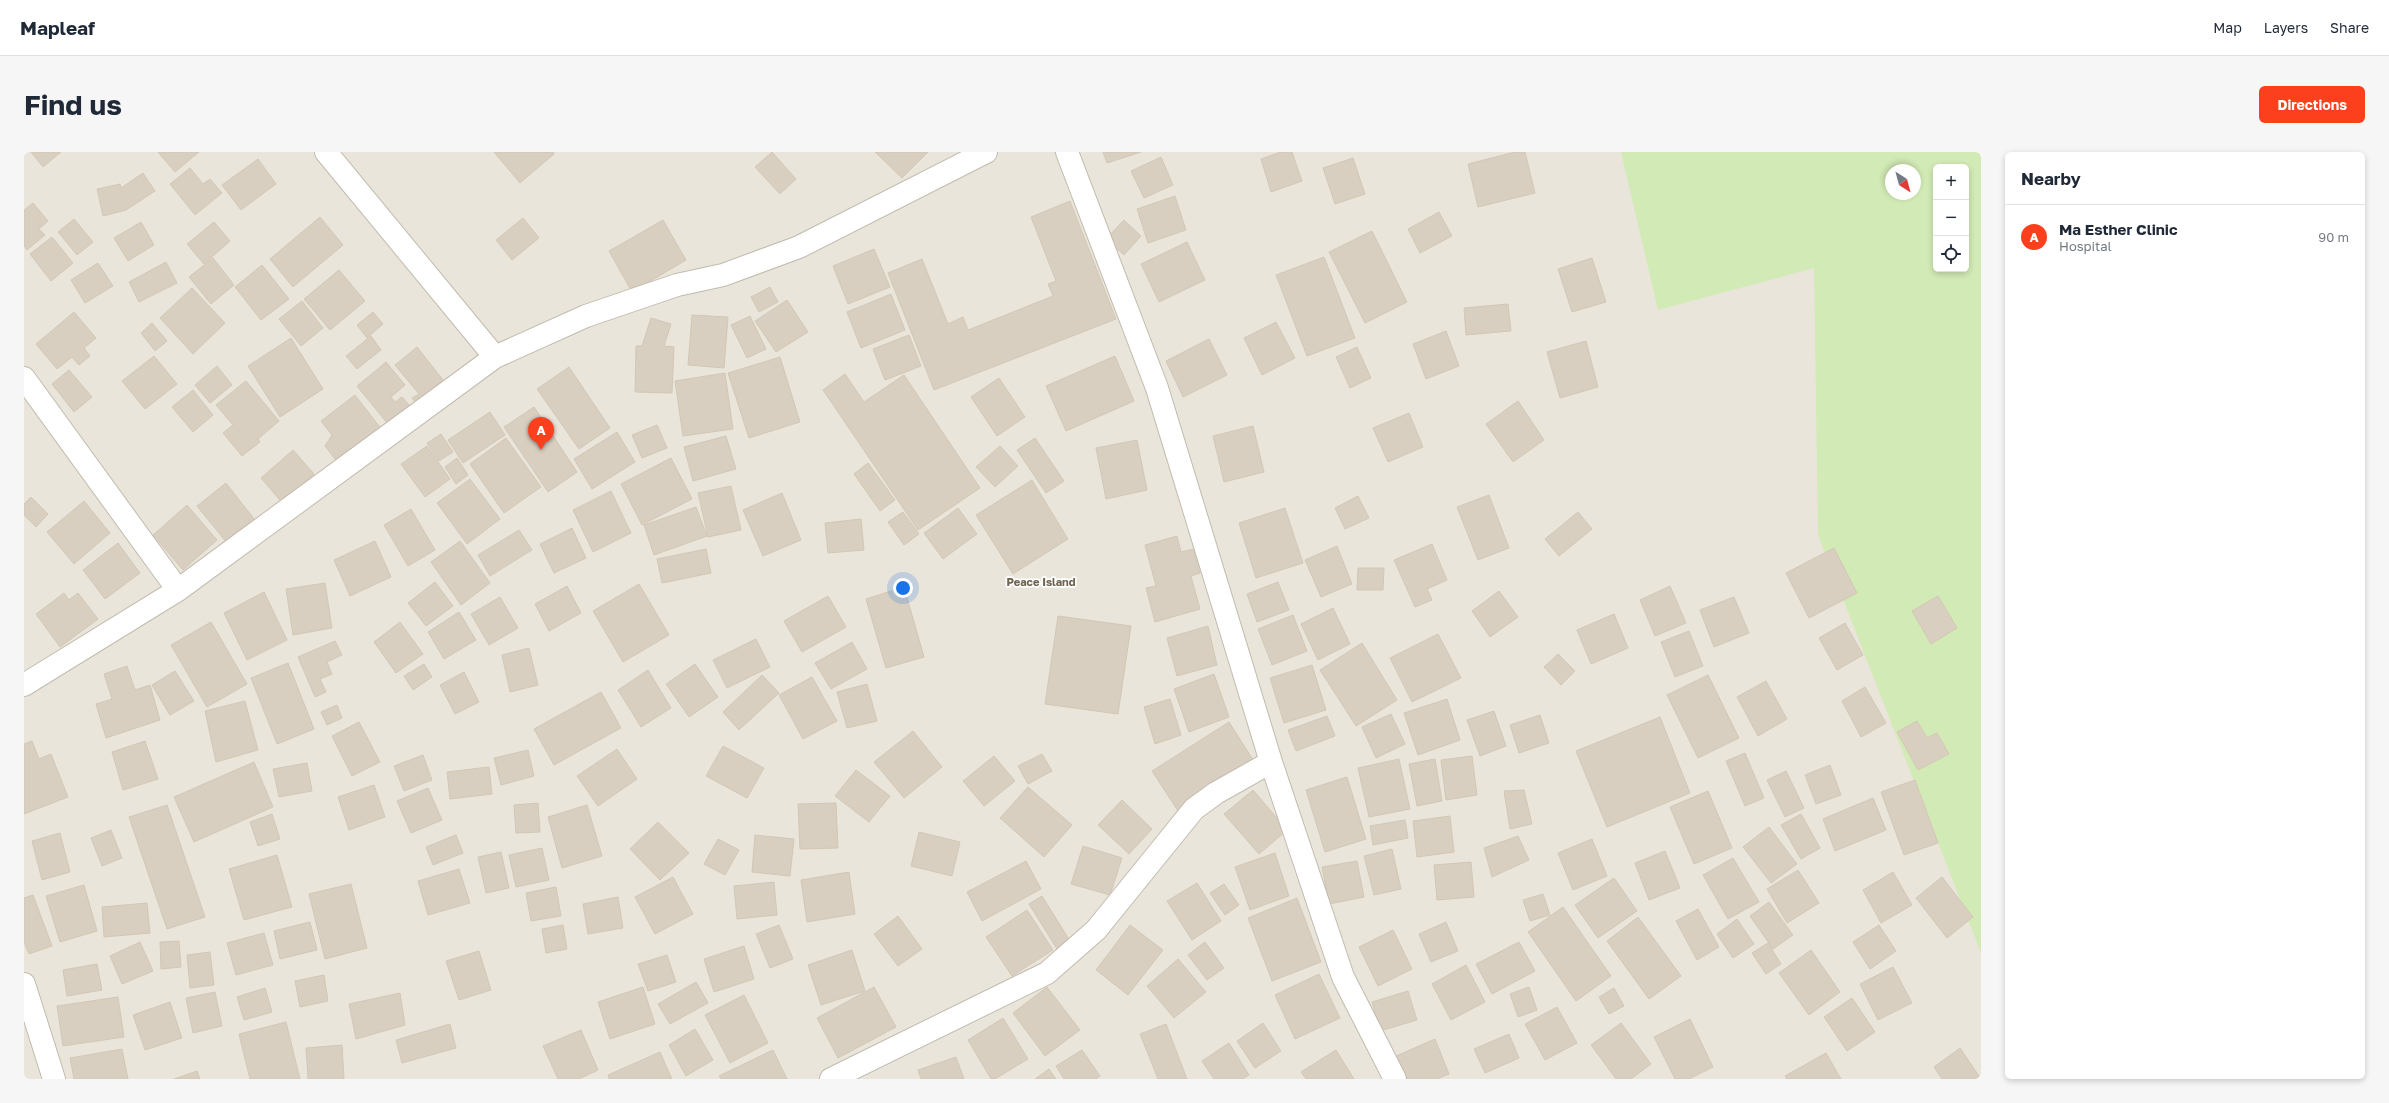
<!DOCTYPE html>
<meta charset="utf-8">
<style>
body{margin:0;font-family:"Golos Text",sans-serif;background:#f6f6f7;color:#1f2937}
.controls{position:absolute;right:12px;top:12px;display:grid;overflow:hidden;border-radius:6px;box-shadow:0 2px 6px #0003}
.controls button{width:36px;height:36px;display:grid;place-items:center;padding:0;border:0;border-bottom:1px solid #e0e1e3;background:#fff;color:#1f2937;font:20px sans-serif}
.compass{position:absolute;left:1861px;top:12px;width:36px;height:36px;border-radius:50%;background:#fff;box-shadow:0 2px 6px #0003;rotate:144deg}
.you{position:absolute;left:879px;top:436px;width:14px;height:14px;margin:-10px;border:3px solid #fff;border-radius:50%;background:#1a73e8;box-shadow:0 0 0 6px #1a73e833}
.badge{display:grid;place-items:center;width:26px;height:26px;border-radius:50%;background:#fc3f1d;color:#fff;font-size:13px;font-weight:700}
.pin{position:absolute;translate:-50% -33px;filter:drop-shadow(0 1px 2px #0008)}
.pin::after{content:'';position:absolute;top:21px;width:14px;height:12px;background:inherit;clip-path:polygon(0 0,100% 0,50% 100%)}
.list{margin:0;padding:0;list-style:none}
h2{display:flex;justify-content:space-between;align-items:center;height:52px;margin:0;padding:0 16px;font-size:17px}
h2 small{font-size:13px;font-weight:400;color:#747a83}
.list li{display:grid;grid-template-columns:26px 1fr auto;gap:12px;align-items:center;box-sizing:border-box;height:64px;padding:0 16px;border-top:1px solid #e0e1e3}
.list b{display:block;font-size:15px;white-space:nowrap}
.list p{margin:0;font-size:13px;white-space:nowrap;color:#747a83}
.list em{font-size:13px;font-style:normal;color:#747a83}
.icon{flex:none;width:22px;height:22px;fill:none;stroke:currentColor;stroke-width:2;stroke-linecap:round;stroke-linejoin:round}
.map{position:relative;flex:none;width:1957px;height:927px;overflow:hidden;border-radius:6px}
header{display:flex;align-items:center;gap:24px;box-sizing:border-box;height:56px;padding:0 20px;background:#fff;border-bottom:1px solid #e0e1e3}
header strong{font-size:19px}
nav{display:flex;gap:22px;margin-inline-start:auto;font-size:14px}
.intro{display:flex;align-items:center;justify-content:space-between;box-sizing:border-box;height:96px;padding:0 24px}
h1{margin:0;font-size:28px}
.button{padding:10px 18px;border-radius:6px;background:#fc3f1d;color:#fff;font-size:14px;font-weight:700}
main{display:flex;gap:24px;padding:0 24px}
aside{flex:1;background:#fff;border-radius:6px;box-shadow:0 2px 6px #0003}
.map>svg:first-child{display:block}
.residential{fill:#eae5da;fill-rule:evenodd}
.green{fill:#d2eab5;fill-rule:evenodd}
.building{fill:#d8cfc1;stroke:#d3c7b4}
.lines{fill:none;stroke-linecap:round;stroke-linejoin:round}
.minor-casing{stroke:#c2bbae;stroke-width:24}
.minor{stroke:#fff;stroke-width:22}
.labels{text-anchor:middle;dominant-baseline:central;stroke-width:3.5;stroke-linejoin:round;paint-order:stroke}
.neighbourhood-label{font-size:11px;font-weight:bold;fill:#6e6250;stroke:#fff}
</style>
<header>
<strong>Mapleaf</strong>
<nav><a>Map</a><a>Layers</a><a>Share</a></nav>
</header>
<div class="intro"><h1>Find us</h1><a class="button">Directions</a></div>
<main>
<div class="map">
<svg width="1957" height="927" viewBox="0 0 1957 927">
<rect width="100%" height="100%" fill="#f6f3ec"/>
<path class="residential" d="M0 0H1908L1912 31V117L1957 374V927H0ZM1867 18H1891V42H1867Z"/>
<path class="green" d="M1597 0H1957V801L1794 383 1790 116 1634 158ZM1912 15H1942V117H1912ZM1867 18H1891V42H1867Z"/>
<path class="building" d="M7 0H37L19 15Z
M134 0H175L151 20Z
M470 0H529L530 2 496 31Z
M748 0 772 27 756 42 731 15Z
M851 0H904L878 26Z
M1079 0H1117L1083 11Z
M1257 0H1268L1278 29 1247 40 1237 7Z
M1491 0H1501L1511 41 1454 55 1444 12Z
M1137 5 1149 33 1120 46 1107 19Z
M1329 6 1341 42 1311 52 1299 16Z
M234 7 252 32 217 58 198 33Z
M166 16 179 32 186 27 198 41 171 63 146 32Z
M119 21 131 39 102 58 79 64 73 37 96 32 97 36Z
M1151 44 1162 78 1124 91 1113 57Z
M1046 49 1092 167 910 238 864 121 898 107 924 172 939 165 944 178 1029 144 1024 132 1032 129 1007 65Z
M9 51 24 69 15 77 21 83 3 98 0 94V58Z
M1415 60 1428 84 1396 101 1384 77Z
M296 65 319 93 269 135 246 107Z
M499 66 515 86 488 108 472 88Z
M50 67 69 90 53 103 34 80Z
M639 68 662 108 608 140 585 99Z
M1100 68 1117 84 1100 103 1082 87Z
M117 70 130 93 104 109 90 86Z
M190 70 206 89 180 112 163 92Z
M1348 79 1383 150 1341 171 1305 100Z
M28 85 49 111 27 129 6 102Z
M1163 90 1181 128 1135 150 1117 112Z
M850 97 866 135 824 152 809 114Z
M1300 105 1331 186 1283 204 1252 123Z
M189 106 210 133 187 152 165 125Z
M1568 106 1582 150 1548 160 1534 117Z
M142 110 153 131 115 150 105 130Z
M74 111 89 134 61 151 47 128Z
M238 113 265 147 237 168 211 135Z
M315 118 341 149 306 178 280 147Z
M746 135 754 150 735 160 727 145Z
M168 136 201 171 169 202 136 166Z
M867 142 881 178 837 196 823 160Z
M763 148 784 180 752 200 731 169Z
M278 149 299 176 277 194 255 167Z
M1484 152 1487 179 1442 183 1440 156Z
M50 160 72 186 60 196 66 204 55 213 48 205 33 217 12 192Z
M349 160 359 172 343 186 333 173Z
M668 163 704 165 700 216 664 213Z
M726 164 742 197 723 206 707 173Z
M627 166 647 172 640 194 650 195 648 241 611 240 612 194H618Z
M1252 170 1271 206 1238 223 1220 186Z
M128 171 143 189 131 199 117 181Z
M1422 179 1435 214 1402 227 1389 192Z
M885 183 897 214 861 228 849 197Z
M347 184 357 198 333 217 322 204Z
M267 186 299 237 256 265 224 214Z
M1185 187 1203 223 1159 245 1142 209Z
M1562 189 1574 235 1536 246 1523 200Z
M393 195 423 233 395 255 388 246 395 242 371 213Z
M1333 195 1347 226 1326 236 1312 205Z
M130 204 153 232 121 257 98 229Z
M1091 204 1110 249 1042 279 1022 234Z
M756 205 776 270 725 286 704 221Z
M362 210 381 233 367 245 371 250 378 245 386 254 364 272 333 234Z
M193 214 208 233 186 251 171 233Z
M545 215 586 276 555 297 513 237Z
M45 218 68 245 50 260 28 232Z
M701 221 709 277 659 284 651 229Z
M821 222 840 250 880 223 956 336 894 378 799 238Z
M975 226 1001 265 973 284 947 245Z
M222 229 255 269 234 287 236 290 218 304 199 281 209 273 192 253Z
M169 238 189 263 169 280 148 255Z
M331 243 365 287 321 320 301 294 308 283 297 269Z
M1494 249 1520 288 1489 310 1462 272Z
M510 255 553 320 524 340 480 275Z
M466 260 481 283 439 311 424 288Z
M1385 261 1399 295 1364 310 1349 276Z
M633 273 643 296 618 306 608 283Z
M1229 274 1240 320 1200 330 1189 284Z
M593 280 611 310 568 337 550 307Z
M417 282 429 300 415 309 403 291Z
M702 284 712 317 669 329 660 295Z
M482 286 517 335 480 361 446 312Z
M1011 286 1040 329 1022 341 993 298Z
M1113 288 1123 338 1082 347 1072 296Z
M403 294 426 327 401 345 377 312Z
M976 294 994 314 971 335 952 315Z
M269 298 290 322 276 335 279 339 261 354 237 326Z
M433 306 444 323 432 332 421 315Z
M647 306 668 347 618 373 597 332Z
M844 311 871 348 856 359 830 322Z
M446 327 476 367 443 392 413 351Z
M1008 328 1044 387 989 422 952 363Z
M202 331 231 368 203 391 173 354Z
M707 334 717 378 684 385 674 341Z
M587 339 607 381 569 400 549 358Z
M758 341 777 388 739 404 719 358Z
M1465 343 1485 396 1454 408 1433 355Z
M1334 344 1345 366 1321 377 1311 356Z
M7 345 24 362 12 375 0 363V352Z
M60 349 86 381 50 412 23 380Z
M163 353 193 388 159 418 129 383Z
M672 355 683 384 630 403 620 373Z
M934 356 953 382 919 407 900 381Z
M1261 356 1279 411 1232 426 1215 371Z
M387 357 411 398 384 414 360 373Z
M879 360 895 382 880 393 864 370Z
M1554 360 1568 377 1535 404 1521 387Z
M837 367 840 398 804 401 801 371Z
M548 376 562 406 530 421 516 392Z
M495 378 508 398 466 424 454 403Z
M1153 384 1157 400 1169 397 1176 421 1167 424 1176 457 1131 470 1122 436 1132 434 1121 393Z
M351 389 367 425 326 444 310 408Z
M436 389 466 431 437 453 407 410Z
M94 391 116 421 81 447 59 418Z
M1408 392 1423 428 1403 437 1408 448 1391 455 1370 408Z
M1313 394 1328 432 1297 445 1281 408Z
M1810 396 1833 441 1785 466 1762 421Z
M682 397 687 421 638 431 633 407Z
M1334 416H1360L1359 438H1333Z
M411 430 429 454 402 474 384 451Z
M1254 430 1265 458 1233 470 1223 442Z
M301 431 308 476 269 483 262 437Z
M615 432 645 483 599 510 569 459Z
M543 434 557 461 525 479 511 452Z
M1646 434 1662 471 1631 484 1616 448Z
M880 435 900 505 862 516 842 447Z
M1475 439 1494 465 1466 485 1448 459Z
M240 440 263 488 223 508 200 461Z
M40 441 45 448 54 441 74 467 36 495 12 462Z
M804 444 822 475 778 500 760 469Z
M1914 444 1933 476 1907 492 1888 459Z
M476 445 494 476 465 493 447 462Z
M1710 445 1725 481 1690 495 1676 458Z
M1309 456 1326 492 1294 508 1277 472Z
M435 460 452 488 420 507 404 480Z
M1590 462 1604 496 1567 512 1553 478Z
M1269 463 1283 499 1248 513 1234 477Z
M1034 464 1107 474 1094 562 1021 552Z
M187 470 223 532 183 555 147 493Z
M376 470 399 502 372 521 350 490Z
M1821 471 1839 503 1813 518 1795 486Z
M1184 474 1193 513 1153 524 1143 486Z
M1665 479 1679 514 1651 525 1637 490Z
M1414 482 1437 526 1388 550 1366 506Z
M732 487 746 515 703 536 689 508Z
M311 489 318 503 303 510 308 522 296 527 302 540 291 545 274 505Z
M828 490 843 517 807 537 791 511Z
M1338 491 1373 548 1332 574 1296 518Z
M505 496 514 533 486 540 478 503Z
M1534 502 1551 519 1537 533 1520 515Z
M264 511 290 577 253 592 227 526Z
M400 512 408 525 389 538 380 524Z
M671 512 694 545 665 565 642 532Z
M1288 513 1302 558 1260 571 1246 526Z
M103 514 111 538 126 533 136 568 82 586 72 552 88 547 80 522Z
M624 518 647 556 617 575 594 538Z
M151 519 170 549 146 563 128 533Z
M440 520 455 550 431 562 416 533Z
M1190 522 1205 565 1165 580 1150 537Z
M738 523 755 541 715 578 699 560Z
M1684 523 1715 586 1674 606 1643 543Z
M788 525 813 569 779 587 755 543Z
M1742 529 1763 567 1734 584 1713 545Z
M843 532 853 569 823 576 813 540Z
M1841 535 1862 571 1837 585 1818 549Z
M577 540 597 576 530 613 510 577Z
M1146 547 1157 583 1131 592 1120 555Z
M1423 547 1436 588 1394 603 1380 561Z
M221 549 234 598 192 610 181 559Z
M313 553 318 566 303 573 297 560Z
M1470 559 1482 594 1456 604 1443 568Z
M1367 562 1381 592 1352 606 1338 575Z
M1516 563 1525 591 1495 601 1486 573Z
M1303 564 1311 584 1272 599 1264 578Z
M1636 565 1666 641 1583 675 1552 599Z
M1893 569 1903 586 1913 581 1925 602 1894 618 1873 580Z
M335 570 356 610 328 624 308 584Z
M1205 570 1231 611 1154 659 1128 619Z
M889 579 918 615 880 646 850 610Z
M8 589 15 607 27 602 44 645 0 662V592Z
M121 589 134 627 99 638 88 600Z
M699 594 740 616 723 646 682 624Z
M593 597 613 627 574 654 553 624Z
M504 598 510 624 477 633 470 606Z
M1721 601 1740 646 1721 654 1702 609Z
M1018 602 1028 619 1004 632 994 614Z
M399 603 408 628 380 639 370 614Z
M970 604 991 629 960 654 939 629Z
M1448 604 1453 643 1422 648 1417 608Z
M1375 607 1386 657 1345 665 1334 616Z
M1411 607 1418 649 1393 654 1385 612Z
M230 610 249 655 170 690 150 645Z
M283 611 288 639 255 645 249 617Z
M1806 613 1817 643 1792 652 1781 623Z
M465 615 468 642 426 647 423 620Z
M832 618 866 644 845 670 811 644Z
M1762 619 1780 656 1761 665 1743 628Z
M1323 625 1342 687 1301 700 1282 638Z
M1891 628 1914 691 1880 703 1857 640Z
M350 633 361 665 325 678 314 645Z
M1004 635 1048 673 1020 705 976 666Z
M404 636 418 668 387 681 373 649Z
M1229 638 1263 678 1235 702 1200 662Z
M1500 638 1508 672 1486 677 1480 639Z
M1684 639 1708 696 1670 712 1646 655Z
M1849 646 1862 678 1811 699 1799 667Z
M1098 648 1128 677 1105 702 1074 673Z
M514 651 516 680 492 681 490 653Z
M812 651 814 696 776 697 774 652Z
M143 653 181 765 143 777 105 665Z
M563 653 578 704 538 716 524 665Z
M248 662 256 687 234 694 226 670Z
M1777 662 1796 696 1777 707 1757 673Z
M1426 664 1430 700 1393 705 1389 669Z
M1381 668 1384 686 1349 693 1346 674Z
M634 670 665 701 636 728 606 697Z
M1745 675 1773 712 1747 731 1719 695Z
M87 678 98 706 78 714 67 686Z
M895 680 936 690 928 724 887 714Z
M36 681 46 720 18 728 8 689Z
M432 683 439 701 409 713 402 695Z
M731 683 770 687 766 724 728 720Z
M1494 684 1505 708 1468 725 1460 696Z
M694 687 715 698 701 723 680 712Z
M1568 687 1583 724 1549 738 1534 701Z
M1059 694 1098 706 1086 743 1047 732Z
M518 696 525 728 492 735 485 703Z
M1368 697 1377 737 1350 743 1340 704Z
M1641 699 1656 736 1625 748 1611 711Z
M477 700 485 736 462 741 454 705Z
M1251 701 1265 744 1226 758 1211 715Z
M253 703 268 755 220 768 205 717Z
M1709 706 1735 750 1704 767 1679 723Z
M1002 709 1017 737 958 769 943 740Z
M1333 709 1340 745 1305 752 1298 715Z
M1447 710 1450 745 1413 748 1410 713Z
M435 717 446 751 404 763 394 729Z
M1774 718 1795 751 1763 771 1743 737Z
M825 720 831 762 783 770 777 728Z
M1869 720 1888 753 1857 771 1839 738Z
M649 725 669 762 631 782 611 745Z
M1918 725 1949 765 1923 786 1892 746Z
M1590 726 1613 759 1574 786 1551 753Z
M750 730 753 763 713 767 710 734Z
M1173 731 1197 769 1168 788 1143 749Z
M327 732 343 796 301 807 285 742Z
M1200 732 1215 753 1201 763 1186 741Z
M60 733 73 779 36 790 22 744Z
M532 735 537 764 507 769 502 741Z
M1519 742 1526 763 1506 769 1499 748Z
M9 743 28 794 5 802 0 790V746Z
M1018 744 1046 789 1033 797 1005 752Z
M594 745 599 776 564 782 559 752Z
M1273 746 1297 810 1248 829 1224 766Z
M1745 750 1769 783 1749 797 1726 764Z
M123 751 126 781 80 785 78 755Z
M1539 755 1587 824 1552 849 1504 780Z
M1674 757 1695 795 1673 808 1652 769Z
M1003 758 1029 798 988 824 962 785Z
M874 764 898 797 874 814 850 782Z
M1614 765 1657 824 1625 847 1583 789Z
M1713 767 1730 792 1709 806 1693 782Z
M286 770 293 798 256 807 250 779Z
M1422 770 1434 799 1407 810 1395 782Z
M539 773 543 797 522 801 518 777Z
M755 773 769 807 746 816 732 782Z
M1106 773 1139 798 1104 843 1072 818Z
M1855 773 1872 799 1846 817 1829 790Z
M1369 778 1388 817 1354 834 1335 795Z
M240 781 249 813 212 823 203 791Z
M155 789 157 815 137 817 136 790Z
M116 790 129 819 98 832 86 804Z
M1181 790 1200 816 1183 828 1164 803Z
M1495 790 1511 819 1468 842 1452 812Z
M1744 791 1757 812 1742 822 1728 801Z
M720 794 730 827 690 840 680 807Z
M828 798 841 839 797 853 784 813Z
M1787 798 1816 840 1785 863 1755 821Z
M455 799 467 838 435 848 422 809Z
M186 800 190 833 166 836 163 803Z
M643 803 652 830 624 839 614 812Z
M1154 807 1182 840 1150 866 1123 834Z
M73 812 78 838 43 844 39 818Z
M1442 813 1461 850 1427 868 1408 832Z
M1869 815 1888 851 1854 868 1836 832Z
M1295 822 1316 866 1271 887 1251 843Z
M300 823 304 849 276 855 271 829Z
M672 830 684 851 646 872 634 852Z
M619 835 631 872 586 887 574 850Z
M850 835 872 875 814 906 793 866Z
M1023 835 1056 878 1021 904 989 861Z
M1505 835 1513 858 1494 865 1486 842Z
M241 836 248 860 220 868 213 845Z
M1590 836 1600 854 1585 862 1575 845Z
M1384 839 1393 868 1356 879 1348 850Z
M191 840 198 874 169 881 162 846Z
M376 841 381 873 332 887 325 852Z
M720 843 744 891 706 911 681 863Z
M94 845 100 885 39 894 33 854Z
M1828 846 1851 880 1823 899 1800 865Z
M146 850 158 886 121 898 109 863Z
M1533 855 1553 891 1521 908 1501 872Z
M979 866 1004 907 971 927H967L944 888Z
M1666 867 1689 915 1665 927H1651L1630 885Z
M262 870 276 927H226L215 882Z
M1239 871 1257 899 1231 916 1213 889Z
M1597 871 1627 912 1607 927H1592L1567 893Z
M426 872 432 896 378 911 372 888Z
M1142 872 1163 927H1134L1116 882Z
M671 877 689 908 662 924 645 893Z
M557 878 574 918 555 927H534L519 894Z
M1485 882 1495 906 1461 921 1450 897Z
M1411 887 1425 922 1413 927H1379L1370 905Z
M1205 891 1225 923 1219 927H1190L1178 909Z
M318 893 320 927H284L282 896Z
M1936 896 1955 924 1951 927H1918L1910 915Z
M98 897 104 927H50L46 906Z
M749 898 763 927H697L695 924Z
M1058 898 1076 924 1072 927H1040L1032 914Z
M1312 898 1330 927H1282L1277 920Z
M636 900 648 927H585L584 923Z
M1802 901 1817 927H1763L1761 924Z
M932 905 940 927H897L894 918Z
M1025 917 1032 927H1011Z
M173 919 176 927H150Z"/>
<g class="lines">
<g class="minor-casing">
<path id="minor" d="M302 0 471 205
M1043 0 1133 236 1247 610 1319 825 1371 927
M0 226 154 438
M0 533 154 438 471 205 562 164 653 133 699 123 775 95 962 0
M0 832 30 927
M807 927 1023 821 1072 778 1170 657 1192 641 1247 610"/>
</g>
<use href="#minor" class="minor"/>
</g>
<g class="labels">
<g class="neighbourhood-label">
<text x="1017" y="429">Peace Island</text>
</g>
</g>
</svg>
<div class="controls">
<button>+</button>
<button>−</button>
<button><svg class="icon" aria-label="locate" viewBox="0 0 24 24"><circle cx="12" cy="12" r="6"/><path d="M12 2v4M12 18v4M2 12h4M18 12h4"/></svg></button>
</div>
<svg class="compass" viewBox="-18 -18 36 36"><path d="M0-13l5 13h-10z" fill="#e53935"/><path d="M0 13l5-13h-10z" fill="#747a83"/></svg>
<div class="you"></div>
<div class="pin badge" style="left:517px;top:298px">A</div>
</div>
<aside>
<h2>Nearby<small></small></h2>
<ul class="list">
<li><span class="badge">A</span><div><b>Ma Esther Clinic</b><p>Hospital</p></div><em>90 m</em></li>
</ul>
</aside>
</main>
